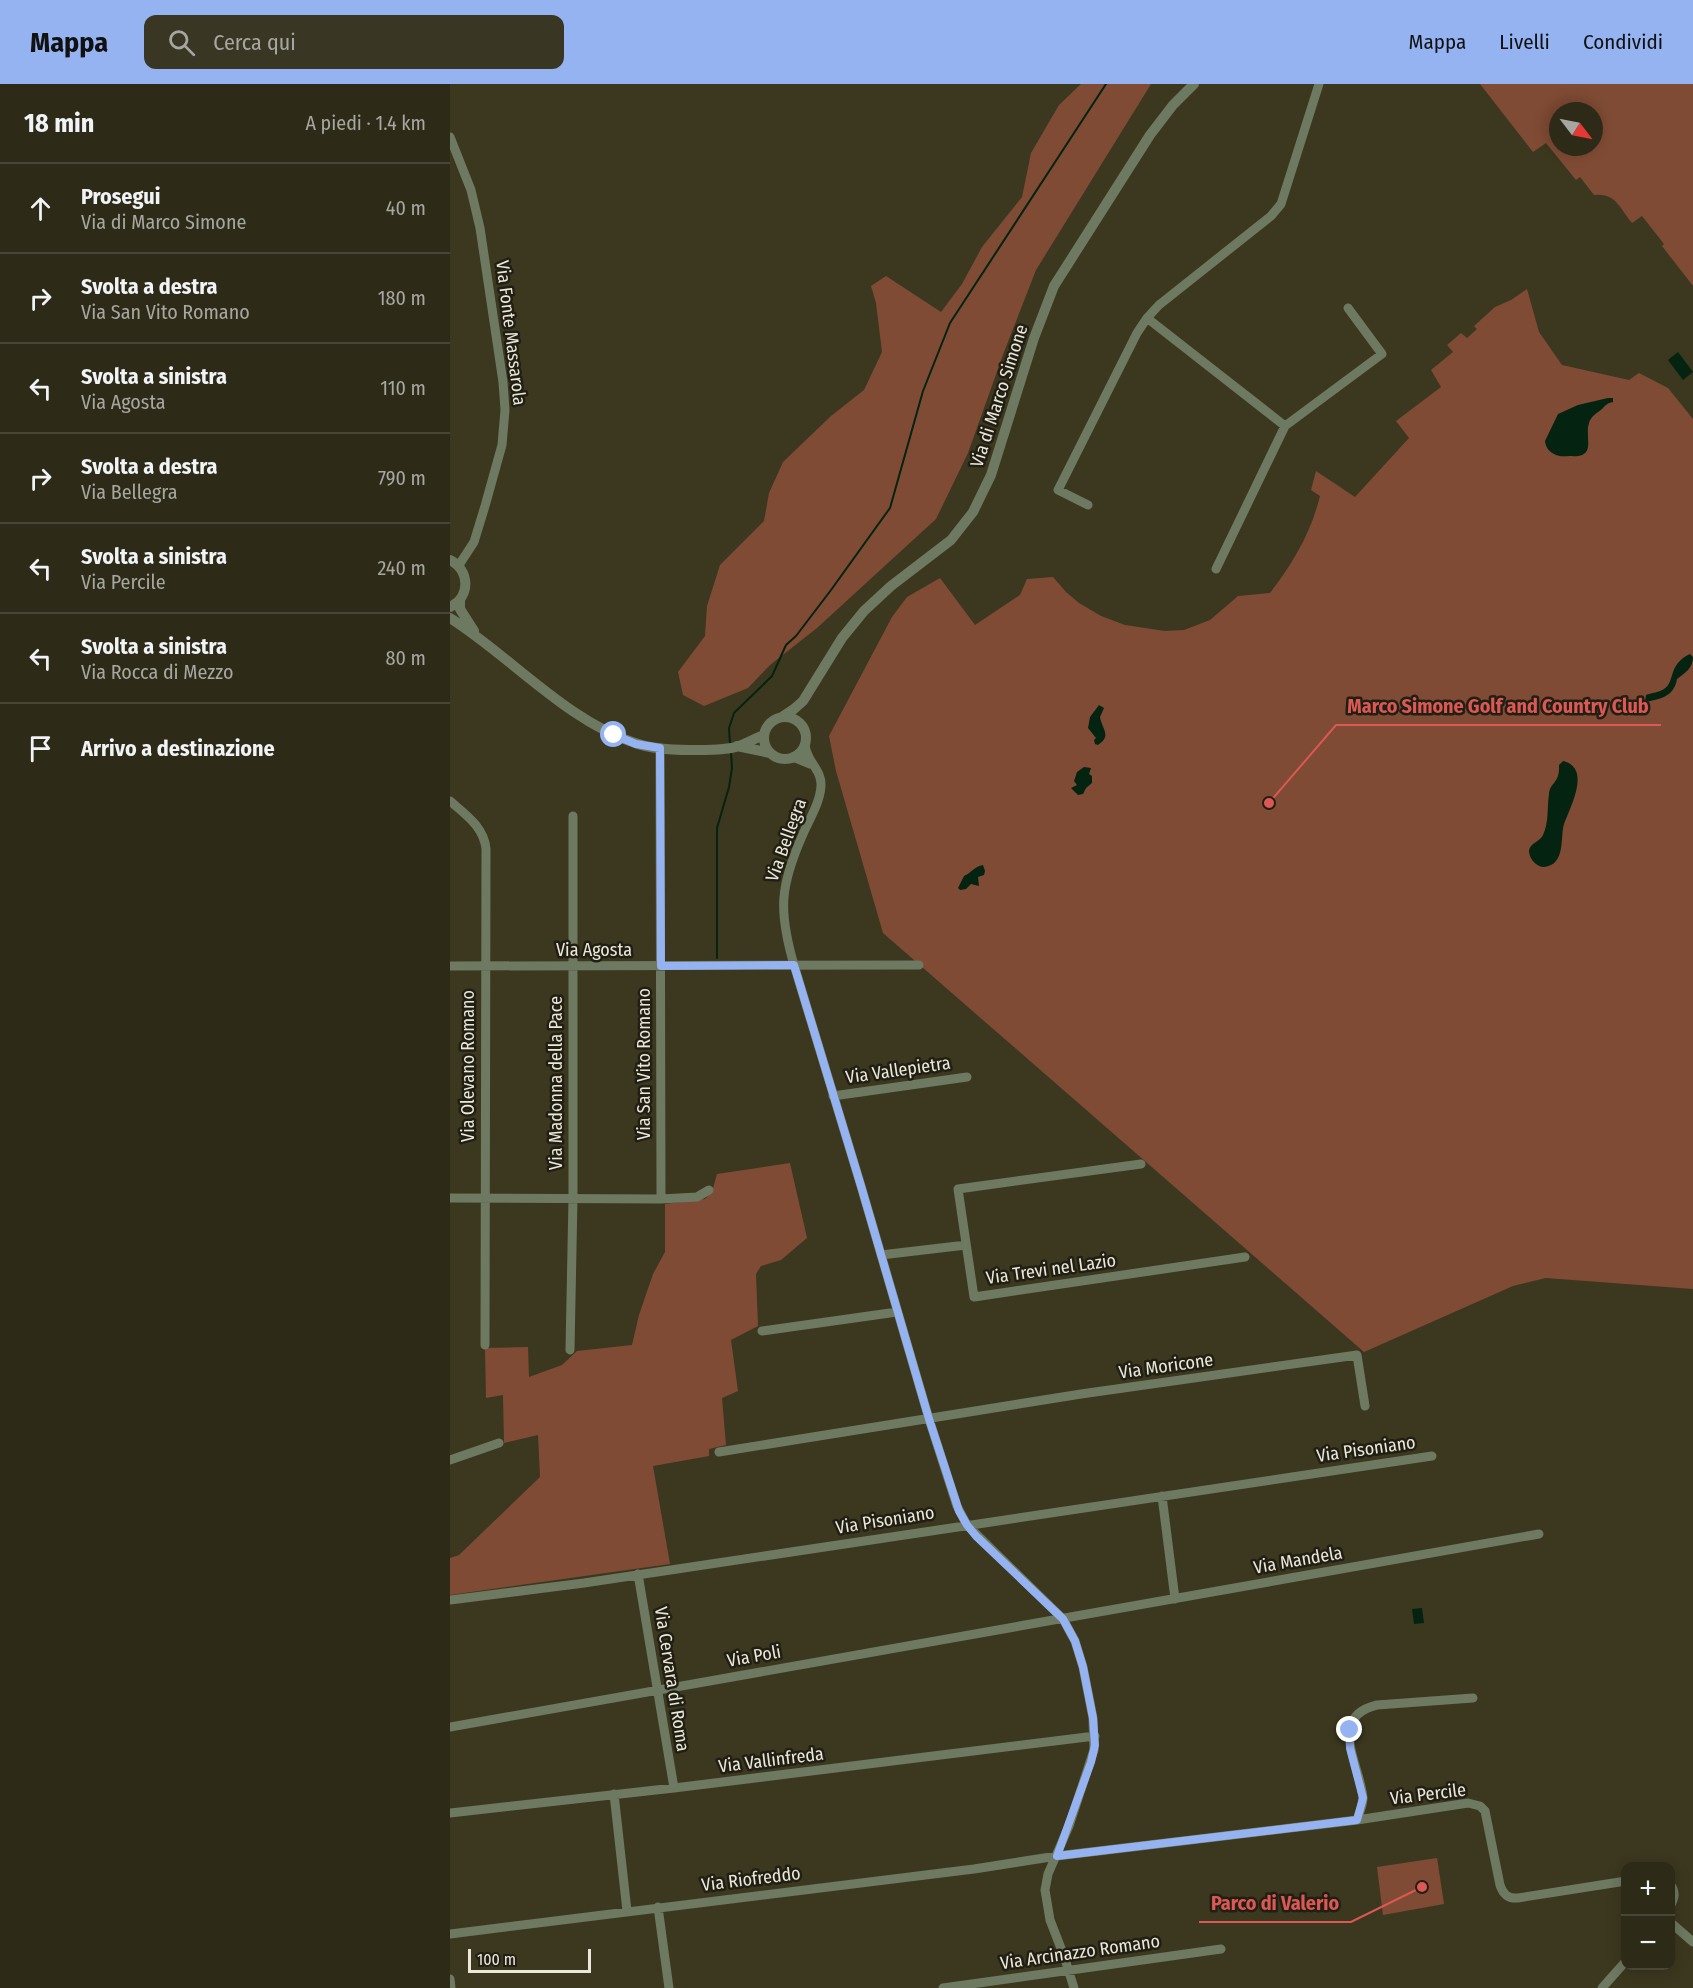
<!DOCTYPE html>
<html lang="it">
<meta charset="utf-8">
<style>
body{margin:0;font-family:"Fira Sans Condensed",sans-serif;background:#393624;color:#f1f3f6}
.controls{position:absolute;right:18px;bottom:18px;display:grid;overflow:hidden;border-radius:12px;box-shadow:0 3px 15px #0003}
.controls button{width:54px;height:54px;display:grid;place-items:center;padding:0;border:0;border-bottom:2px solid #484636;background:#2d2a17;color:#f1f3f6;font:30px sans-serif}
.compass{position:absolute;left:1099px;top:18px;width:54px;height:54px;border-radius:50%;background:#2d2a17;box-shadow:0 3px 15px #0003;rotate:122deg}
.scale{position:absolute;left:18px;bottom:15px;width:123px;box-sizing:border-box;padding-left:6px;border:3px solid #ebe8d9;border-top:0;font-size:16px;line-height:21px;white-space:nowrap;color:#ebe8d9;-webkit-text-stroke:4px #211f14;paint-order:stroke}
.stop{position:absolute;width:18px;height:18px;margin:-14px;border:4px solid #95b2f1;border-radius:50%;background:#fff}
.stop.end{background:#95b2f1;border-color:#fff;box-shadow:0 2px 6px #0008}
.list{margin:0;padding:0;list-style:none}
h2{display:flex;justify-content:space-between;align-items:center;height:78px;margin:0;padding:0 24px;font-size:26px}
h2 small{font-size:20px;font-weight:400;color:#a7a7a1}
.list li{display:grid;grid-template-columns:39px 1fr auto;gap:18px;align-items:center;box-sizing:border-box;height:90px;padding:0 24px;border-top:2px solid #484636}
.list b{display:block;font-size:22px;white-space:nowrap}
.list p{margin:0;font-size:20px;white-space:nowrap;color:#a7a7a1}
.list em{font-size:20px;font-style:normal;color:#a7a7a1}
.icon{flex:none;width:33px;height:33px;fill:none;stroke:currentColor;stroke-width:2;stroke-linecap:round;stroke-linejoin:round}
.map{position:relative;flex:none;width:1243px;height:1904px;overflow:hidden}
header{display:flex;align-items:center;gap:36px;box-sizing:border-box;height:84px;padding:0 30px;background:#95b2f1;color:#111}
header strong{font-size:28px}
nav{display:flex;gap:33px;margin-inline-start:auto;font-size:21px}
.search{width:420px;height:54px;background:#393624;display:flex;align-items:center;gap:15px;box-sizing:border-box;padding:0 21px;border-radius:12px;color:#a7a7a1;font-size:22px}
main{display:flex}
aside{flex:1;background:#2d2a17}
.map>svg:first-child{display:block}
.green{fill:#7f4b34;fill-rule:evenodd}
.water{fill:#042311}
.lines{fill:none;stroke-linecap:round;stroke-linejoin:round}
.stream{stroke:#042311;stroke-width:2}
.minor{stroke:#6e7961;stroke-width:9}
.tertiary{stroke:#6e7961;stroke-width:10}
.route{stroke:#95b2f1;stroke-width:8}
.labels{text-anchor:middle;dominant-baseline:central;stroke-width:5;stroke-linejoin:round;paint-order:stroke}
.street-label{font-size:18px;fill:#ebe8d9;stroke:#211f14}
.leader{fill:none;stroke:#db5854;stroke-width:2}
.callout-dot{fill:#db5854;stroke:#211f14;stroke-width:2}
.callout-label{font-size:20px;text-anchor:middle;font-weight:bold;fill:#db5854;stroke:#211f14;stroke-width:5;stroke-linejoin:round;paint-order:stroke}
</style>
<header>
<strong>Mappa</strong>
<div class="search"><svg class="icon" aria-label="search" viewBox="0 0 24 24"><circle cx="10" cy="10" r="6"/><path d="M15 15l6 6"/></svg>Cerca qui</div>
<nav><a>Mappa</a><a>Livelli</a><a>Condividi</a></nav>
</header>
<main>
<aside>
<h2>18 min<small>A piedi · 1.4 km</small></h2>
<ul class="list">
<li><svg class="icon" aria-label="ahead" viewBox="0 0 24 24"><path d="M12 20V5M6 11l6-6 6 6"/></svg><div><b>Prosegui</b><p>Via di Marco Simone</p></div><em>40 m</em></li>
<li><svg class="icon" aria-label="right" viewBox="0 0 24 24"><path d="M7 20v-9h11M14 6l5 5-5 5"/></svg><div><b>Svolta a destra</b><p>Via San Vito Romano</p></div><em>180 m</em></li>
<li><svg class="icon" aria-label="left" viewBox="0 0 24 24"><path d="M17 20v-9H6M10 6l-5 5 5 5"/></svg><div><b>Svolta a sinistra</b><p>Via Agosta</p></div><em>110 m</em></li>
<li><svg class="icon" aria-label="right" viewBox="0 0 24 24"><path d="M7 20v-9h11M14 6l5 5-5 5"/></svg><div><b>Svolta a destra</b><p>Via Bellegra</p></div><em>790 m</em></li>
<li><svg class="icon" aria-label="left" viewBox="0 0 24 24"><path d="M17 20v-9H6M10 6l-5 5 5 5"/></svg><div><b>Svolta a sinistra</b><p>Via Percile</p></div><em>240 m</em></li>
<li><svg class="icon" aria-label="left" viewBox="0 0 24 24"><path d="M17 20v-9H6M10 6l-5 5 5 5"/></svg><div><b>Svolta a sinistra</b><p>Via Rocca di Mezzo</p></div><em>80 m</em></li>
<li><svg class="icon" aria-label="arrive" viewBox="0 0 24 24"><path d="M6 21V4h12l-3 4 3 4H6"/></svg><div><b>Arrivo a destinazione</b></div></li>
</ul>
</aside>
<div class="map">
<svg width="1243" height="1904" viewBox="0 0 1243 1904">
<rect width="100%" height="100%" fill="#3c381f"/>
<path class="green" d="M631 0H701L586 186 554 268 518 369 486 435 367 544 320 581 298 604 254 622 233 611 228 588 255 552 257 522 270 481 314 437 319 409 333 378 381 332 414 306 432 268 426 219 421 202 436 192 491 228 512 200 532 163 572 113 581 69 609 21Z
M1030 0H1243V202L1212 162 1214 160 1192 132 1182 139C1170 124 1165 108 1144 111L1130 93 1126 96 1096 59 1083 68ZM1108 27H1144V63H1108Z
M1077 205 1089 248 1112 281 1179 296 1189 289 1218 304 1243 335V1205L1096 1194 1063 1202 914 1268 433 849 386 687 379 652 442 533 457 513 490 494 525 541 570 511 577 495 603 493 616 508 629 519 651 532 675 541 715 547 734 546 760 536 788 512 820 509C843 479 861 449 870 412L861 406 866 387 905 413 959 354 946 337 991 303 981 286 1003 268 997 261 1011 249 1017 254 1027 245 1024 242 1045 223 1061 216Z
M340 1079 357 1154 331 1176 311 1182 306 1190 308 1242 281 1256 288 1307 272 1314 276 1361 259 1365V1372L203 1382 220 1480 0 1511V1474L9 1471 90 1393 88 1351 54 1359 53 1311 36 1314 35 1264 78 1263 79 1293 112 1281 127 1267 182 1261 189 1231 203 1190 215 1168V1120L255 1115 262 1108 267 1090Z
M987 1774 994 1820 933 1831 927 1783Z"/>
<path class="water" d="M1228 268 1243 288 1233 296 1218 276Z
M1158 314H1163V318C1157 319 1156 321 1152 325 1147 329 1141 332 1139 339 1134 354 1148 374 1120 372 1115 372 1111 373 1106 371 1099 368 1096 364 1095 357L1108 330 1128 321Z
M1240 570 1243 573C1243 584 1235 589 1227 595 1224 613 1210 615 1195 618L1196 611C1201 609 1210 608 1214 605 1226 597 1217 581 1240 570Z
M649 621 654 624 650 633C652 645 662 652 648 661L645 660 644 656 646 654 638 644 640 633Z
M1113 677C1142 684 1120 723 1114 740 1110 753 1116 781 1094 783 1087 783 1080 776 1079 768 1079 759 1090 758 1093 751 1099 739 1097 723 1099 710 1100 698 1110 700 1109 681Z
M634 683 641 684 639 690 642 692V699L636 704 633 710 628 711 621 704 627 701 624 697 627 688Z
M533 781 535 787 534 791 528 793 529 802 521 800 516 805 510 806 508 804 514 792C521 789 525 782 533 781Z
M972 1524 974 1539 964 1540 962 1525Z"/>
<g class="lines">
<path class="stream" d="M280 660 279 644 284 629 322 592 336 561 346 552 381 506 440 424 473 307 500 239 656 0
M267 874V744L279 703 282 684 281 669"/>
<path class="minor" d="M869 0 831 120 821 132 709 221 697 234 835 342 932 270 898 224
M0 53 21 106 30 144 53 298 55 326 52 361 35 422 24 458 9 481
M638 421 608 406 687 249 697 234
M766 485 835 342
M355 660C356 678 372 685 371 702 370 719 359 736 353 750 330 802 328 826 344 881L411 1102 479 1335 507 1422 517 1441 613 1535 625 1557 633 1583 643 1634 644 1666 619 1742 598 1790 595 1806 600 1836 614 1872 624 1904
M210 664 211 1115
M343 673 360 680
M0 717C16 731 34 743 36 765L35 1261
M0 882 469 881
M383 1012 517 993
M691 1080 508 1105 524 1213 795 1173
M0 1114 211 1115 247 1113 259 1106
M431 1171 516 1161
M312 1247 447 1228
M120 1266 123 1114V732
M269 1368 631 1310 907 1271 915 1322
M0 1376 49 1359
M712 1412 725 1515
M188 1490 224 1704
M0 1516 134 1499 982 1372
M0 1643 1089 1450
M164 1710 177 1827
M0 1729 224 1704 645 1652
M907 1736C909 1729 913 1722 913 1714 911 1683 876 1633 927 1621L1023 1614
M1220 1800C1226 1808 1225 1814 1220 1822
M208 1823 219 1904
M1220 1838 1243 1858
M0 1850 524 1785 607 1772 907 1736 1018 1719 1030 1722 1035 1727 1050 1801C1053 1810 1058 1815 1068 1814L1176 1797
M0 1895 1 1904
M493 1904 771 1865
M1152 1904 1176 1877"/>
<path class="tertiary" d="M0 476C20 486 21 513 0 523
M10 516V525L24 547
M0 534C60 572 117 637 185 659 202 665 221 666 239 666 254 666 274 667 289 662 297 659 306 654 314 651
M332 633 344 625 353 617 392 554 414 527 441 502 501 456 523 428 541 391 584 254 604 202 700 51 723 21 744 0
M314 654a21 21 0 1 1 42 0a21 21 0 1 1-42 0Z
M287 662 320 669"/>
</g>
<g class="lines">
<path class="route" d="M164 651 186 660 210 664 211 882 344 881 411 1102 479 1335 509 1427 517 1441 526 1452 613 1535 625 1557 633 1583 643 1634 645 1661 641 1678 607 1772 907 1736 913 1714 900 1664V1646"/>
</g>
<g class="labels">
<g class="street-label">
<text transform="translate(61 249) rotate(83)">Via Fonte Massarola</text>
<text transform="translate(549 312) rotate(-72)">Via di Marco Simone</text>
<text transform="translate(336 756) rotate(-70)">Via Bellegra</text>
<text x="144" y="866">Via Agosta</text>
<text transform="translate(194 980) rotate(-90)">Via San Vito Romano</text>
<text transform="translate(18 982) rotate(-90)">Via Olevano Romano</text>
<text transform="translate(448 986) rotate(-8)">Via Vallepietra</text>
<text transform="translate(106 999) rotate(-90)">Via Madonna della Pace</text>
<text transform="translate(601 1185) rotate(-8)">Via Trevi nel Lazio</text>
<text transform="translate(716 1282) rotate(-8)">Via Moricone</text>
<text transform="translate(916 1365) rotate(-8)">Via Pisoniano</text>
<text transform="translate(435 1436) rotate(-9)">Via Pisoniano</text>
<text transform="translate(848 1476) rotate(-10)">Via Mandela</text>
<text transform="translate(304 1572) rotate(-10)">Via Poli</text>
<text transform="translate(222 1595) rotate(81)">Via Cervara di Roma</text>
<text transform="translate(321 1676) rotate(-7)">Via Vallinfreda</text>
<text transform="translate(978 1710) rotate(-7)">Via Percile</text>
<text transform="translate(301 1795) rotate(-7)">Via Riofreddo</text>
<text transform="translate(630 1868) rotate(-8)">Via Arcinazzo Romano</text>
</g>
</g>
<path class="leader" d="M819 719L886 641H1211M972 1803L901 1838H749"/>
<g class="callout-dot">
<circle cx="819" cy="719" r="6"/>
<circle cx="972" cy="1803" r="6"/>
</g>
<g class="callout-label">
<text x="1048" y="629">Marco Simone Golf and Country Club</text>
<text x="825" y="1826">Parco di Valerio</text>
</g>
</svg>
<div class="controls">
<button>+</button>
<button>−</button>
</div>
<svg class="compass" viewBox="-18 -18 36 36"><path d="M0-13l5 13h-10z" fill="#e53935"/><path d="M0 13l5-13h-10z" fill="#a7a7a1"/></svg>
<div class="scale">100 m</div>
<div class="stop" style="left:164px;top:651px"></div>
<div class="stop end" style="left:900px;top:1646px"></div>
</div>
</main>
